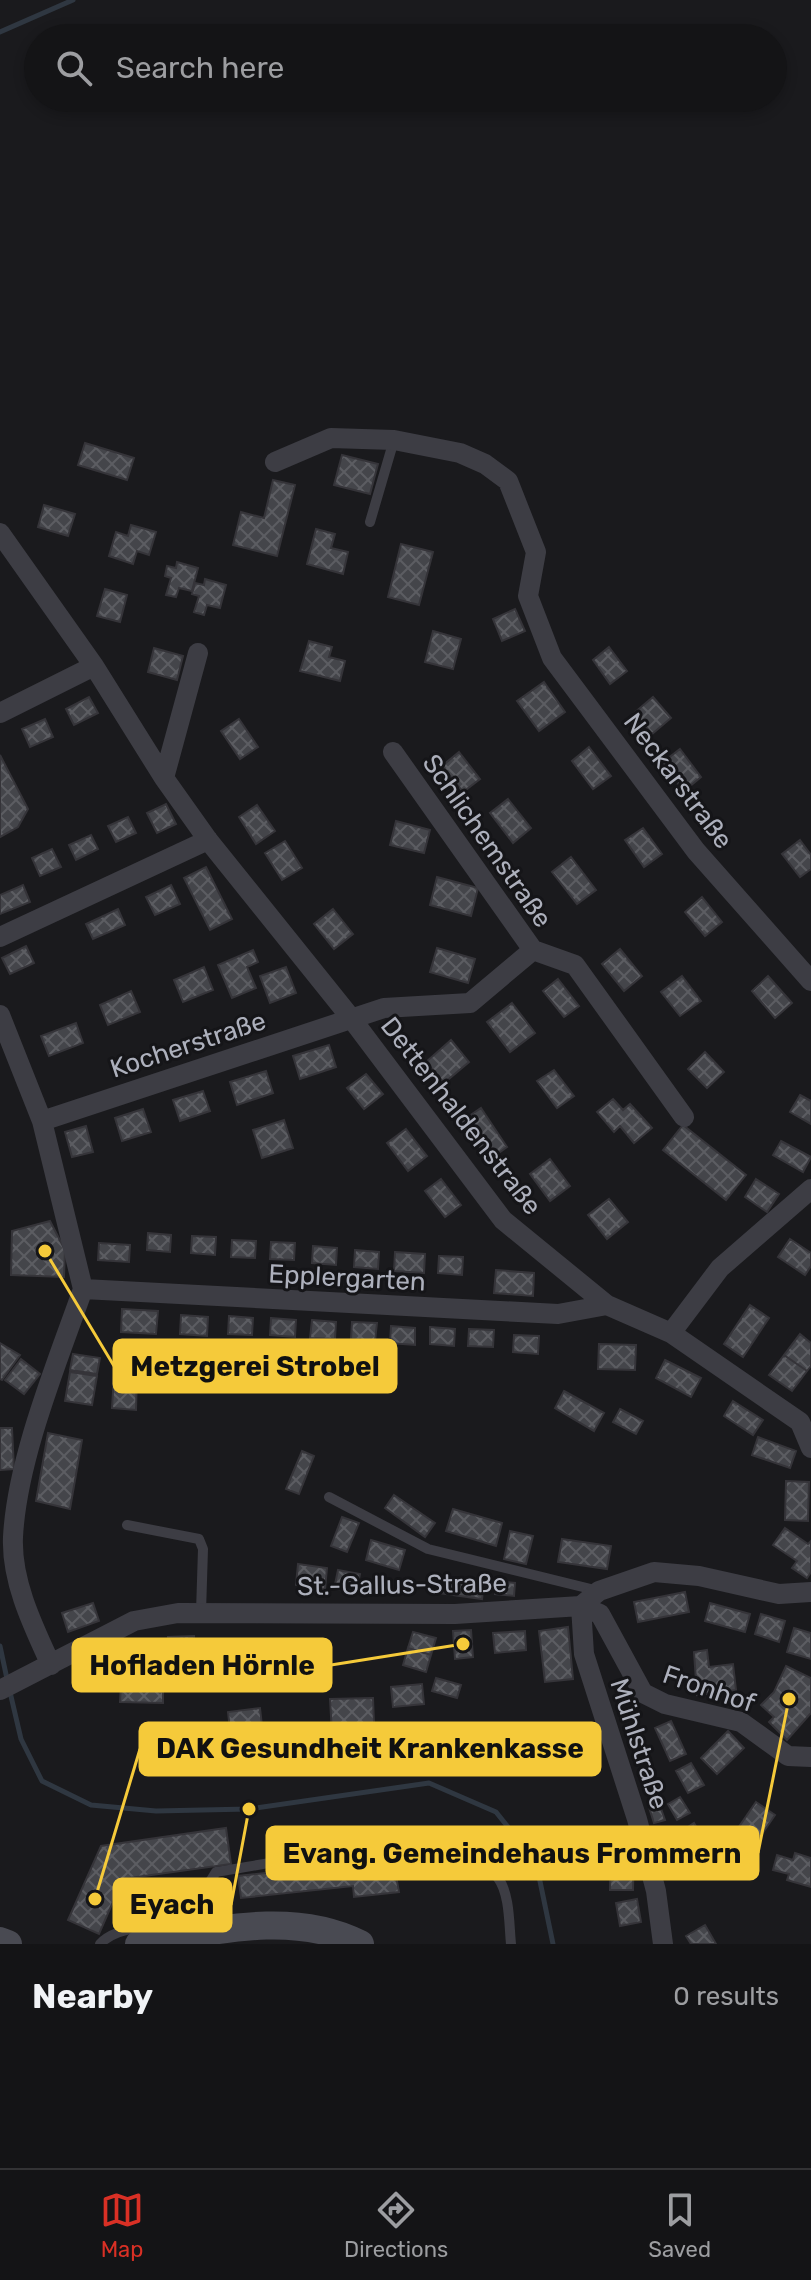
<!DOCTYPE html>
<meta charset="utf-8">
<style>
body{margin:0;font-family:Rubik,sans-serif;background:#212123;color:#f1f3f6}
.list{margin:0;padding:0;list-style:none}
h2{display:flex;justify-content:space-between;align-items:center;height:104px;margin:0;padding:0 32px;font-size:34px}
h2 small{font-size:26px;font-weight:400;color:#9d9ea1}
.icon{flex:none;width:44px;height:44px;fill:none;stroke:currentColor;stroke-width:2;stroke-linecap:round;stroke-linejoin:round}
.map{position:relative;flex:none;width:811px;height:1944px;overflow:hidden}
.search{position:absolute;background:#141416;box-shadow:0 4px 12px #0003;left:24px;right:24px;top:24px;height:88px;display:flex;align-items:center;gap:20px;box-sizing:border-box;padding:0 28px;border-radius:44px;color:#9d9ea1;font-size:30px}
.sheet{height:224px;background:#141416}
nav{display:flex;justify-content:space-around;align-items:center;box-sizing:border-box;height:112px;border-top:2px solid #333335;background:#141416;font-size:22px;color:#9d9ea1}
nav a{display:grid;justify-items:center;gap:4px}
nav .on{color:#d93025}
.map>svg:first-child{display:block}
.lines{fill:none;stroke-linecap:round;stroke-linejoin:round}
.stream{stroke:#2f3741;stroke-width:5}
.building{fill:url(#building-cross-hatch);stroke:#353439;stroke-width:2}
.lane{stroke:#3d3d44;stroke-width:10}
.street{stroke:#3d3d44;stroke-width:20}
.secondary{stroke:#494a52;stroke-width:28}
.labels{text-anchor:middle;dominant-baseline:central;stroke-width:6;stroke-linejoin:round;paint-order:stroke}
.street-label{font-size:26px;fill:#adb0bc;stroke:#151518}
.leader{fill:none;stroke:#f5ca3a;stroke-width:3}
.callout-dot{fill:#f5ca3a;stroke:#151518;stroke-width:3}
.callout{fill:#f5ca3a;stroke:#f5ca3a;stroke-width:3}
.callout-label{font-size:28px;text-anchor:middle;font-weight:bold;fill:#111}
</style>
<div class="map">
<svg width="811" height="1944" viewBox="0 0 811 1944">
<defs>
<pattern id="building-cross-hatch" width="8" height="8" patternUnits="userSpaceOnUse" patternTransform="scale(2)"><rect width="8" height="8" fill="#44454a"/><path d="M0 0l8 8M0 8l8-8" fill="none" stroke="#5c5d62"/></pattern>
</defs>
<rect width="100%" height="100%" fill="#1a1a1d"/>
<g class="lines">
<path class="stream" d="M0 32 73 0
M0 1646 7 1679
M10 1692 21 1739 42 1781 91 1805 156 1811 249 1809 429 1783 496 1812 536 1862 553 1944"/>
</g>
<path class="building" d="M85 443 134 458 127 480 78 465Z
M342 455 378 464 370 494 334 485Z
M273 480 295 485 277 556 233 545 241 512 264 518Z
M44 505 75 514 68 536 38 527Z
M131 525 156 532 149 555 137 551 133 564 109 556 116 532 128 536Z
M316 529 335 534 331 548 348 552 343 574 307 564Z
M401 544 433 552 419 605 388 597Z
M177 562 198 568 192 591 179 588 176 597 166 595 171 578 165 576 167 566 176 568Z
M205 579 226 585 220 608 207 605 204 615 194 612 199 596 192 594 195 583 204 585Z
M105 589 127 595 120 622 97 616Z
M515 609 525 631 502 641 493 619Z
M433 631 461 639 453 669 425 662Z
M309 641 332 647 329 657 345 661 340 681 300 671Z
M609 647 627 671 610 684 593 660Z
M154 648 183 656 177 680 148 672Z
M544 682 565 712 539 731 517 701Z
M89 697 98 713 74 725 66 709Z
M653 697 671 718 652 734 634 713Z
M45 719 53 737 30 747 22 729Z
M239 719 258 747 240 759 221 731Z
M589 747 611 776 593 789 572 761Z
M680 749 701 777 684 791 662 763Z
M459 752 480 779 463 792 442 766Z
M0 755 28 809 18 827 0 837Z
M508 799 531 828 513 843 490 813Z
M166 804 176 824 157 833 147 813Z
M257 805 275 831 256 844 239 817Z
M128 817 136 833 116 842 108 826Z
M396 821 430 830 424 853 390 845Z
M643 828 662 854 644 867 625 840Z
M91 835 98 849 76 860 69 845Z
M800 840 811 855V869L800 877 782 854Z
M285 841 302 868 282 880 265 853Z
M52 849 61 867 40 876 32 858Z
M571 857 596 890 577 904 552 872Z
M206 867 232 919 210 930 184 878Z
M437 877 478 888 471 916 430 905Z
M23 885 30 902 0 914V895Z
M171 885 180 904 155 915 146 897Z
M702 897 722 922 705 936 685 912Z
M118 909 125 925 93 939 86 924Z
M333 909 353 934 334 949 314 924Z
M26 946 34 963 10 974 2 958Z
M437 948 475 959 468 983 430 972Z
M620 949 642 976 624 991 602 964Z
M253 950 258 962 247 967 256 988 232 998 218 965Z
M204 967 213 990 183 1002 174 980Z
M286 967 296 993 270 1003 260 976Z
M682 976 701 1001 680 1016 661 992Z
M768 976 792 1003 775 1018 752 991Z
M558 979 579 1006 564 1017 543 991Z
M131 991 140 1012 108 1025 100 1005Z
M512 1003 535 1033 510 1052 487 1022Z
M76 1023 83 1043 49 1056 41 1036Z
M451 1040 469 1062 444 1083 426 1062Z
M329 1045 336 1067 300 1079 293 1056Z
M705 1052 724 1072 707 1088 688 1069Z
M554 1070 574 1096 557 1108 537 1081Z
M266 1071 273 1093 237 1105 230 1082Z
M366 1074 383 1094 364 1109 347 1088Z
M203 1091 210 1111 180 1121 173 1100Z
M800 1095 811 1101V1124L790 1112Z
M613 1099 623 1110 630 1104 652 1128 634 1143 620 1126 614 1132 597 1112Z
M481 1108 507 1147 489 1160 462 1121Z
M143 1109 151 1132 122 1141 115 1118Z
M284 1120 293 1148 262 1158 253 1130Z
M683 1125 746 1175 726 1200 663 1150Z
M86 1126 93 1152 72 1157 65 1132Z
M406 1129 427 1156 408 1171 387 1143Z
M781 1141 811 1157 803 1172 773 1155Z
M550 1159 570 1186 550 1201 530 1174Z
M441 1179 461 1205 445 1217 425 1191Z
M756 1179 779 1194 767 1212 745 1197Z
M609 1199 628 1222 607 1239 588 1215Z
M50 1221 65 1250 64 1277 11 1275 12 1231Z
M148 1233 171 1235 170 1252 147 1250Z
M192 1236 216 1237 215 1255 191 1253Z
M790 1239 811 1253V1266L805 1275 778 1257Z
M232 1240 256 1241 255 1258 231 1257Z
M271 1242 295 1243 294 1260 270 1259Z
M99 1243 130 1245 129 1262 98 1260Z
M313 1246 337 1248 336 1265 312 1263Z
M355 1250 379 1252 378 1269 354 1267Z
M395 1252 425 1254 424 1273 394 1271Z
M439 1256 463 1257 462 1275 438 1273Z
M496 1270 534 1273 533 1296 494 1293Z
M750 1305 769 1318 743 1357 724 1344Z
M122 1309 158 1311 156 1334 121 1332Z
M181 1315 208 1317 207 1336 180 1334Z
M229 1316 253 1318 252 1335 228 1334Z
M271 1318 296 1320 295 1337 270 1335Z
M312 1320 336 1322 335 1339 310 1338Z
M352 1322 377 1323 375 1341 351 1339Z
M391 1326 415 1328V1345L390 1343Z
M430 1327 455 1329 454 1346 430 1344Z
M469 1329 494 1330 493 1347 468 1346Z
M800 1334 811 1343V1366L807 1371 784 1355Z
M514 1335 539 1336 538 1354 513 1352Z
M0 1343 20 1355 2 1380 0 1379Z
M599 1344 636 1345 635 1370 598 1369Z
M73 1354 100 1358 97 1374 70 1370Z
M784 1355 807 1371 792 1391 769 1375Z
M21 1359 40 1374 24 1394 5 1380Z
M665 1360 701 1378 691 1397 656 1378Z
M70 1372 97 1376 92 1405 65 1401Z
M114 1375 137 1376 136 1410 112 1408Z
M564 1391 604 1413 594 1431 555 1408Z
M733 1401 763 1420 753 1435 724 1416Z
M620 1409 643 1421 636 1434 613 1422Z
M0 1428H12L14 1469 0 1470Z
M48 1433 82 1440 70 1509 36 1501Z
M758 1437 796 1451 790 1468 752 1455Z
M302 1451 314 1456 299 1494 286 1489Z
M786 1481 809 1482 808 1521 785 1520Z
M394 1495 435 1523 425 1537 385 1508Z
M453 1509 502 1523 496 1546 446 1531Z
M342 1517 359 1523 347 1552 331 1546Z
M785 1528 808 1544 811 1541V1572L807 1578 792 1568 797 1561 773 1545Z
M510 1531 533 1536 526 1564 504 1559Z
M562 1539 611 1546 607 1569 558 1562Z
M371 1540 405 1550 399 1570 366 1560Z
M298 1564 327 1568 325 1589 296 1585Z
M338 1570 360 1574 356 1593 334 1589Z
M441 1577 484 1584 482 1599 438 1593Z
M496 1581 515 1583 514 1596 495 1594Z
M685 1592 689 1612 638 1622 634 1602Z
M93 1603 99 1621 68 1632 62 1613Z
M710 1603 750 1614 745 1632 705 1621Z
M761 1614 785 1621 779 1642 755 1634Z
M568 1627 573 1679 545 1682 539 1631Z
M794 1628 811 1633V1659L787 1652Z
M471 1630 473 1657 455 1659 453 1631Z
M525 1631 526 1650 495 1653 493 1633Z
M413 1632 436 1638 431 1655 408 1648Z
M194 1636 195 1673H169L168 1637Z
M408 1648 431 1655 426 1672 403 1665Z
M707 1650 709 1667 733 1664 736 1690 697 1695 694 1652Z
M786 1666 811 1678V1713L787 1740 769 1722 774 1717 761 1705 774 1692Z
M436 1678 461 1685 457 1698 432 1691Z
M121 1684 163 1685V1703L120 1702Z
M422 1684 424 1704 393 1707 391 1687Z
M373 1698 374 1723 353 1724V1733L332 1734 330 1699Z
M260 1708 263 1735 231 1739 228 1712Z
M671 1721 686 1754 670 1761 655 1728Z
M728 1731 744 1748 717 1774 701 1758Z
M691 1763 704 1785 688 1793 676 1771Z
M680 1797 690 1813 677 1820 668 1804Z
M658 1800 665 1820 654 1823 648 1804Z
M756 1802 775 1815 753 1847 734 1834Z
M694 1823 704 1840 691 1847 682 1831Z
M226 1828 231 1864 123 1879 99 1934 68 1920 101 1846Z
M611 1846 634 1847 633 1890H610Z
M795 1853 811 1858V1887L787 1880 789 1874 773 1870 777 1855 793 1860Z
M393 1859 399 1892 354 1897 353 1886 241 1898 238 1876Z
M637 1899 641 1922 620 1926 616 1903Z
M705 1925 716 1944H691L686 1936Z"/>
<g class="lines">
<path class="lane" d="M370 522 394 440
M329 1497 428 1549 599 1591
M127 1525 199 1539 203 1549 201 1612
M100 1944C112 1930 141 1927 159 1921 182 1914 205 1892 216 1872 278 1863 455 1821 498 1878 510 1894 509 1925 511 1944"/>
<path class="street" d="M275 462 331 438 394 440 460 453 485 464 508 481 536 552 528 596 552 658 696 851 811 981
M0 533 94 666 164 778 208 840 351 1018 503 1220 607 1305 671 1333 800 1422 811 1448
M0 713 94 666
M164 778 198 653
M0 937 208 840
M533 950 575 965 684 1117
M0 1015 42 1121 83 1289
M42 1121 384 1008 470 1003 533 950 393 752
M83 1289 558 1314 607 1305
M671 1333 720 1268 811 1189
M581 1606 584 1654 637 1819 656 1891 663 1944
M581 1606 600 1614 643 1693 665 1704 741 1722 788 1756 811 1757
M51 1665C33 1626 11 1581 13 1537 17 1459 57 1363 83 1289
M0 1690 134 1621 178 1613 455 1614 581 1606 599 1591 654 1572 699 1576 779 1594 811 1592"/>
<path class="secondary" d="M0 1941 8 1944
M139 1944C210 1932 291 1909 360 1944"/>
</g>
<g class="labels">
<g class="street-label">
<text transform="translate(678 781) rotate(53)">Neckarstraße</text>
<text transform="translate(487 841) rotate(55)">Schlichemstraße</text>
<text transform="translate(188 1045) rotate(-18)">Kocherstraße</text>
<text transform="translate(461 1116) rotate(52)">Dettenhaldenstraße</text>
<text transform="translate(347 1278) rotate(3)">Epplergarten</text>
<text transform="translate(402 1585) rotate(-1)">St.-Gallus-Straße</text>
<text transform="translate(709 1689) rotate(19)">Fronhof</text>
<text transform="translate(639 1744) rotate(72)">Mühlstraße</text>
</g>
</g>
<path class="leader" d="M45 1251L114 1366M463 1644L331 1665M95 1899L140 1749M789 1699L758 1853M249 1809L231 1905"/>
<g class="callout-dot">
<circle cx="45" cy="1251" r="8"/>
<circle cx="463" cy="1644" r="8"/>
<circle cx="95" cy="1899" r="8"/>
<circle cx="789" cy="1699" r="8"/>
<circle cx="249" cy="1809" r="8"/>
</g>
<g class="callout">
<rect x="114" y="1340" width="282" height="52" rx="8"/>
<rect x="73" y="1639" width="258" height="52" rx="8"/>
<rect x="140" y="1723" width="460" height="52" rx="8"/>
<rect x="267" y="1827" width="491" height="52" rx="8"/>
<rect x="114" y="1879" width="117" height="52" rx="8"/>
</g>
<g class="callout-label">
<text x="255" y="1376">Metzgerei Strobel</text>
<text x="202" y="1675">Hofladen Hörnle</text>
<text x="370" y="1758">DAK Gesundheit Krankenkasse</text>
<text x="512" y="1863">Evang. Gemeindehaus Frommern</text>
<text x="172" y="1914">Eyach</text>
</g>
</svg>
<div class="search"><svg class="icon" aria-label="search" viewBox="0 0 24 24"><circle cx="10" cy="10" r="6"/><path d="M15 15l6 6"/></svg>Search here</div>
</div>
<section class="sheet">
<h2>Nearby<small>0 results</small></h2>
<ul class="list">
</ul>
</section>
<nav>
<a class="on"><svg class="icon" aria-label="map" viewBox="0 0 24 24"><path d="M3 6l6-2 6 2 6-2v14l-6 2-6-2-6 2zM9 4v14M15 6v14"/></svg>Map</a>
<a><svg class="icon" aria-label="directions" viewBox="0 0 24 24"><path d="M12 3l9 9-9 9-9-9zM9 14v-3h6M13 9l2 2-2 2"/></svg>Directions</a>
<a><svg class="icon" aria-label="saved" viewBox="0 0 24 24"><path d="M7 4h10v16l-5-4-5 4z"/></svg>Saved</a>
</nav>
